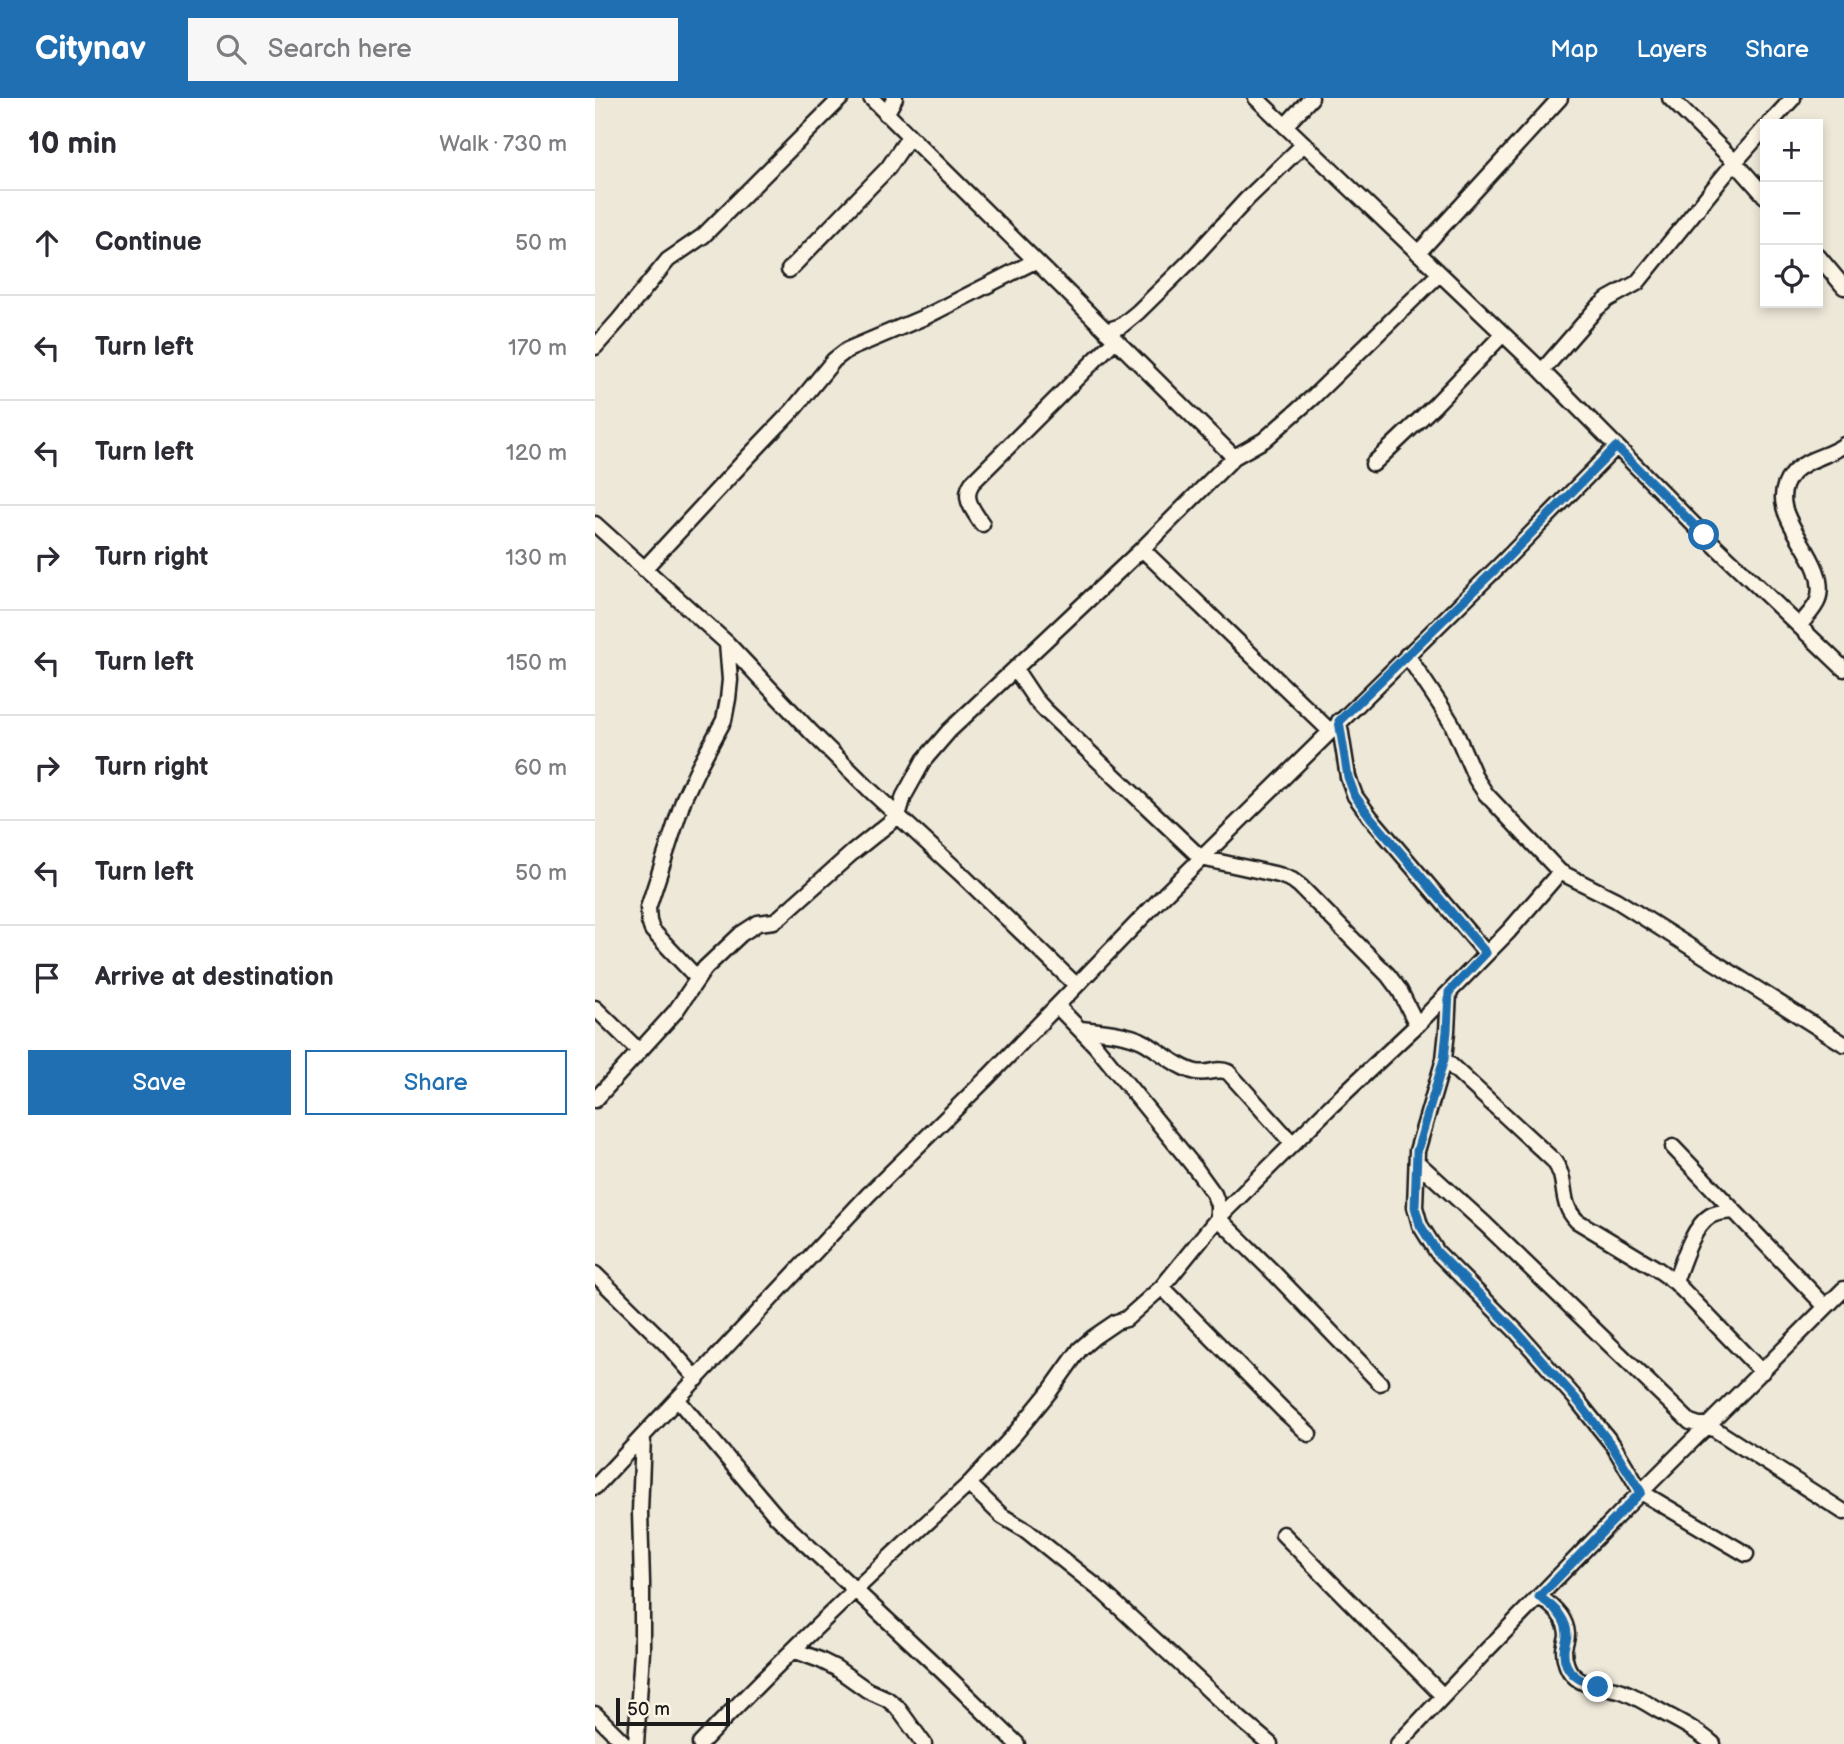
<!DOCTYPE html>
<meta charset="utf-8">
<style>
body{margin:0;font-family:"Balsamiq Sans",sans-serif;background:#f7f7f7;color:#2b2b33}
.controls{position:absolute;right:21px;top:21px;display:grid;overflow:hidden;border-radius:0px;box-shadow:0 4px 10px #0003}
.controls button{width:63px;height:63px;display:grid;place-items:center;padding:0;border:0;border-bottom:2px solid #e1e1e2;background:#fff;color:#2b2b33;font:35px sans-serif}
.scale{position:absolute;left:21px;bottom:18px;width:114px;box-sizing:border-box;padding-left:7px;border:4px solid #1c1c1c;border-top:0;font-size:19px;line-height:24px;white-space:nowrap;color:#1c1c1c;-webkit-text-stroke:5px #fcf5e5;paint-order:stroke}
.stop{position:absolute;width:21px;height:21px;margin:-16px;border:5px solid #1f6fb2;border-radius:50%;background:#fff}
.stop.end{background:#1f6fb2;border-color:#fff;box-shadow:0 2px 7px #0008}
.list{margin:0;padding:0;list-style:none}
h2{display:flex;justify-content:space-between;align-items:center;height:91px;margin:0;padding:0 28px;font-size:30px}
h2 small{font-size:23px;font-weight:400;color:#7c7c81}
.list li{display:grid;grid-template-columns:46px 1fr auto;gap:21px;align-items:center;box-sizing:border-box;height:105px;padding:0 28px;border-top:2px solid #e1e1e2}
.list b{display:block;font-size:26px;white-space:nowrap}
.list em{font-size:23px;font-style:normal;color:#7c7c81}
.actions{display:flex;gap:14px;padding:21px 28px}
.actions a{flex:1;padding:16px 0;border:2px solid #1f6fb2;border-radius:0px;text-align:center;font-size:24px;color:#1f6fb2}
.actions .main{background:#1f6fb2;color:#fff}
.icon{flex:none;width:38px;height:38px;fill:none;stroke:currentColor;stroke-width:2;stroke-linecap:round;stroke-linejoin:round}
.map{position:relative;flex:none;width:1249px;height:1646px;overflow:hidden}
header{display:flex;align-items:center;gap:42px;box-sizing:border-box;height:98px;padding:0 35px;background:#1f6fb2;color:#fff}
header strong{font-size:33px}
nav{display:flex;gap:38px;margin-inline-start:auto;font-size:24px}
.search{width:490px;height:63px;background:#f7f7f7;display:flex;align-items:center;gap:18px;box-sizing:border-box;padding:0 24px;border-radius:0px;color:#7c7c81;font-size:26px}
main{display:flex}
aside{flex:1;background:#fff}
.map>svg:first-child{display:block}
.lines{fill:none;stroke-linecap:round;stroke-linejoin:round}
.minor-casing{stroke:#1c1c1c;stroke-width:19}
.minor{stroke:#fcf5e5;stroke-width:14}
.route{stroke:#1f6fb2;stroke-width:9}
</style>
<header>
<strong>Citynav</strong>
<div class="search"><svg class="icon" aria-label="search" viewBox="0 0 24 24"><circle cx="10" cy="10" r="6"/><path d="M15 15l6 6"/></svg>Search here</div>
<nav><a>Map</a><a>Layers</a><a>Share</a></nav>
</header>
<main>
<aside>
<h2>10 min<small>Walk · 730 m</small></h2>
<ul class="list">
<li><svg class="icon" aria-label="ahead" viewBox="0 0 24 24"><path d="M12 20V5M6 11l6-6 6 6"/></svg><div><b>Continue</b></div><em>50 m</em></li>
<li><svg class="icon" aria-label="left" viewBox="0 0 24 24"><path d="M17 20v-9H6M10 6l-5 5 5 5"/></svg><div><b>Turn left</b></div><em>170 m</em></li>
<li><svg class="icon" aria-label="left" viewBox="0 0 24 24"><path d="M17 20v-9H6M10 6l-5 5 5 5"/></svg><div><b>Turn left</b></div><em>120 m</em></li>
<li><svg class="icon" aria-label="right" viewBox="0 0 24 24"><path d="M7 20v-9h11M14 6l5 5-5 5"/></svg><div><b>Turn right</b></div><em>130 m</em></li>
<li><svg class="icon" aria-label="left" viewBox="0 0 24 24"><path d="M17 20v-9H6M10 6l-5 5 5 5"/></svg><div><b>Turn left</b></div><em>150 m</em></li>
<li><svg class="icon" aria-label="right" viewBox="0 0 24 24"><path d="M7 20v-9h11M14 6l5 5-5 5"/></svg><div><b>Turn right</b></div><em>60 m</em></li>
<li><svg class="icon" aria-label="left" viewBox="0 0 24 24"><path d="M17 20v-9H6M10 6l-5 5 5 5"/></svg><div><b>Turn left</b></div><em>50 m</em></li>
<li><svg class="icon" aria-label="arrive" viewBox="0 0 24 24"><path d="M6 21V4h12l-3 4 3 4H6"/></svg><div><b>Arrive at destination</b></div></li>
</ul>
<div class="actions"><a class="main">Save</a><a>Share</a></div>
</aside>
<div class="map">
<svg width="1249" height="1646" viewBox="0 0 1249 1646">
<rect width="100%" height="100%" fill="#eee8d9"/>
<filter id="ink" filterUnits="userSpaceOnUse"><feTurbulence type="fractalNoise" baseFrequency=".0143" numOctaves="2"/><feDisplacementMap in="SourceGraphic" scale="14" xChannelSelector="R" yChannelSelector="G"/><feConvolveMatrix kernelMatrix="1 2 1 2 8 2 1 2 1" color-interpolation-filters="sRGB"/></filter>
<g filter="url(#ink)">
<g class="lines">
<g class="minor-casing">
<path id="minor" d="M661 0 947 273 1109 437 1249 571
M1075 0 1140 64 1170 98
M291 16 300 0
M1174 26 1198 0
M690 28 716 0
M823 155 965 0
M1223 158 1249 189
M194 172 293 70 314 39
M511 233 526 228 543 214 595 163 652 101 709 46
M0 249 24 222 73 162 108 138 246 0
M947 273 1001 211 1013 201 1042 185 1140 64 1170 30
M639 359 669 342 718 299 844 176
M778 366 839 308 908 236
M0 426 132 545 216 634 276 693 365 775 481 887
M387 426C378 412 367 400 377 385L520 242
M547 451 735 633
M49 471 152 360 198 312 239 262 252 252 332 218 440 163
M1204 528C1210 520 1220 511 1223 502 1237 458 1163 417 1197 376 1211 360 1233 359 1249 347
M812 557 844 605 857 626 881 681 891 696 965 774 1021 802 1249 946
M420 571 440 601 450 612 606 760 684 777 697 782 705 788 793 877 805 893 822 927
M744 623 753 679 760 698 776 720 891 855
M102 880 57 832 54 823 53 810 89 700 104 668 129 622 133 601 135 582 132 545
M854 894 852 933 849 961 822 1053 820 1109 825 1127 842 1154 921 1233 982 1302 1018 1347 1046 1394 1151 1456
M462 908 500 947 601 1071 619 1096 623 1107V1120L680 1176 785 1285
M0 910 44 953
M485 931C503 933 533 935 549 944 565 953 583 970 601 974 612 977 622 969 633 974L698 1046
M849 961 958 1062C975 1083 962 1103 982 1123L1062 1171 1080 1184 1167 1274
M0 1002 80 914 110 870 146 836 163 825 179 823 185 819 257 755 303 718 309 698 329 662 354 633 547 451 639 359 276 0
M1078 1049 1231 1209
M822 1064 890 1126 1095 1324 1104 1327H1113L1249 1414
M0 1176 73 1248 102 1281
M1080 1184C1087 1165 1098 1128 1115 1118 1122 1114 1130 1114 1138 1113
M567 1189 688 1312 714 1336
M83 1302 182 1419 349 1575 422 1646
M0 1389 273 1097 394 978 569 797 908 464 1021 349
M688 1436 848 1598
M944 1499C957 1507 971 1519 972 1536 972 1542 969 1547 969 1552 969 1560 972 1572 978 1577 990 1590 1009 1588 1024 1592 1037 1596 1051 1605 1063 1612 1082 1622 1102 1632 1118 1646
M198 1552 225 1562 241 1570 272 1592 292 1601 302 1609 329 1646
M0 1616 30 1646
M41 1646 47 1553V1485L45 1414 48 1338
M105 1646C191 1556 282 1470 374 1386
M675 1646 644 1620 508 1494 432 1433 407 1418 374 1386 419 1337 455 1293 485 1251 499 1239 521 1224 531 1221 567 1189 623 1120 736 1008 822 927 914 833 965 774
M803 1646 888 1556 1031 1409 1249 1191"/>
</g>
<use href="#minor" class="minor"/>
</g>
</g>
<g class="lines" filter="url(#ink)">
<path class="route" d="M1003 1589C985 1583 968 1575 969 1553 969 1547 972 1542 972 1537 972 1520 957 1507 944 1499L1046 1394 1017 1348 982 1302 921 1233 842 1154 825 1127 820 1109 822 1053 849 961 852 933 854 894 891 855 776 720 760 698 753 679 744 623 908 464 1021 349 1109 437"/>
</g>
</svg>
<div class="controls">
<button>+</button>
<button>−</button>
<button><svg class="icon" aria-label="locate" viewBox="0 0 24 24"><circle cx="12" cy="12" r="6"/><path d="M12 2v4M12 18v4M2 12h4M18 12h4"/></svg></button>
</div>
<div class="scale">50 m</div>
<div class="stop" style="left:1109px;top:437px"></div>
<div class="stop end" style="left:1003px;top:1589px"></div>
</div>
</main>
